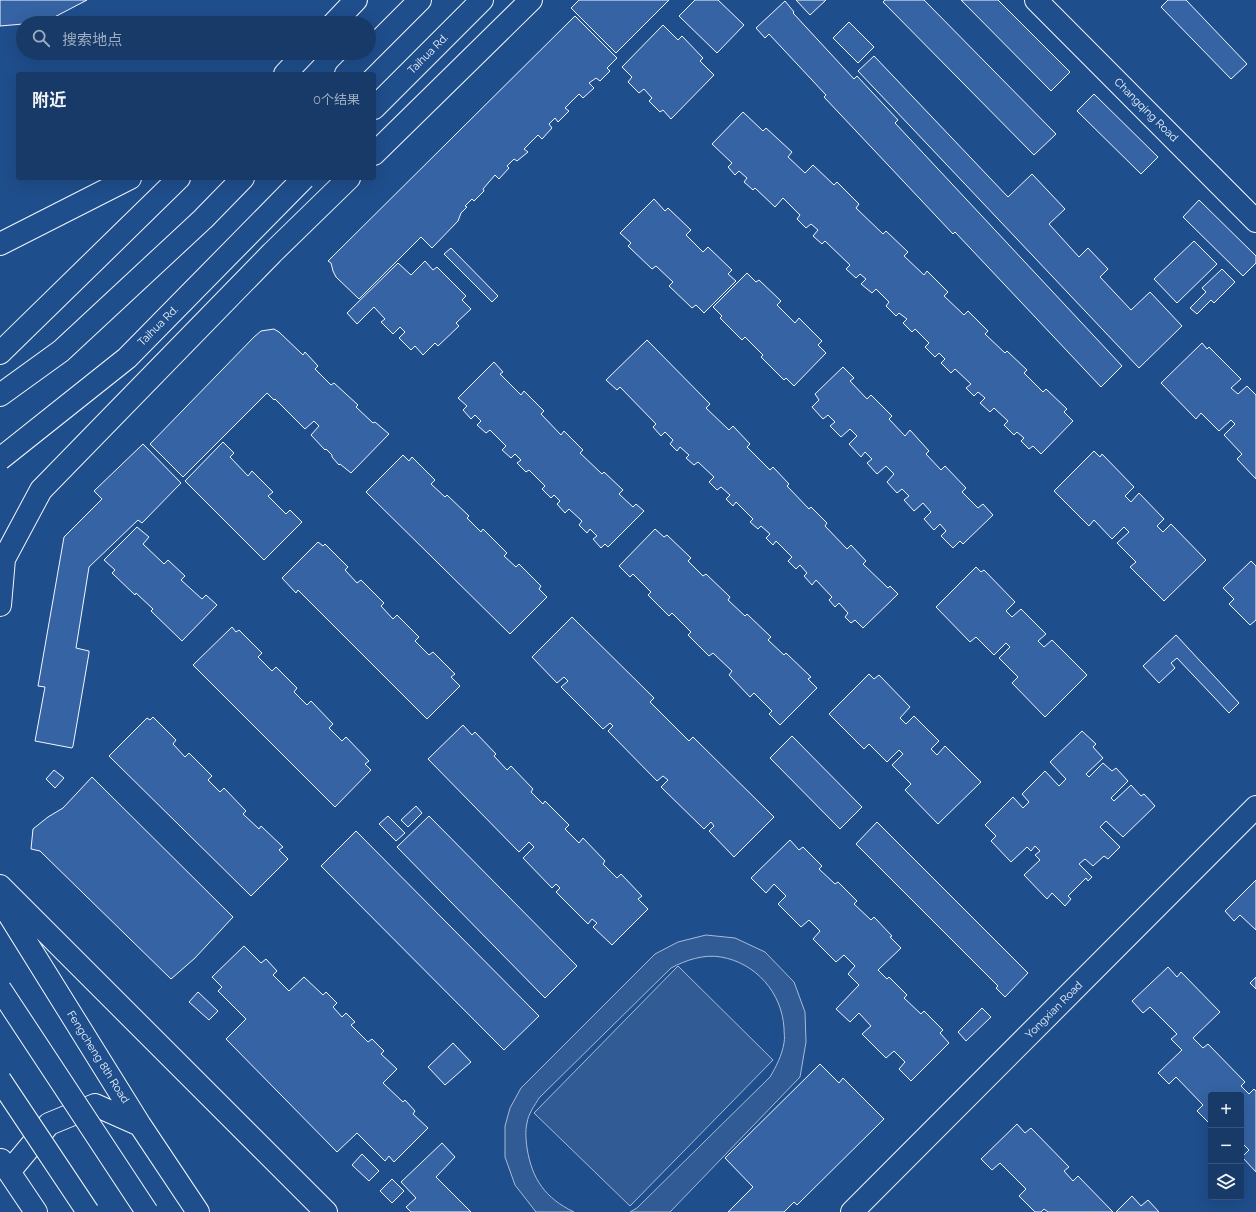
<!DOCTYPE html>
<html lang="zh">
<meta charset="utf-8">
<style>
body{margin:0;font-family:Raleway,"Noto Sans SC",sans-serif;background:#20416f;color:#f1f3f6}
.controls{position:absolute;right:12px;bottom:12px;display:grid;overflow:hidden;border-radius:4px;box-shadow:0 4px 16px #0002}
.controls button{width:36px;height:36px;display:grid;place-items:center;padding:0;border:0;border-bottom:1px solid #36547d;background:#173a69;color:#f1f3f6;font:20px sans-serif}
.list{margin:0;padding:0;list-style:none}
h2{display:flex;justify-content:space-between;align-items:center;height:52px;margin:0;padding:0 16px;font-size:17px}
h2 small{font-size:13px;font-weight:400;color:#9eadc0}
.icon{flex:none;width:22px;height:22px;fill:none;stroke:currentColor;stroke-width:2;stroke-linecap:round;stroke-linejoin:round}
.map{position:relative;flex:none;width:1256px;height:1212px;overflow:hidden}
.search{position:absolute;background:#173a69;box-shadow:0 4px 16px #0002;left:16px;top:16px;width:360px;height:44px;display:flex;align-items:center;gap:10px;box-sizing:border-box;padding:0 14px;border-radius:22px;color:#9eadc0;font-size:15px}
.panel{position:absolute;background:#173a69;box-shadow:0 4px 16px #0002;left:16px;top:72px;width:360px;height:108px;border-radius:4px}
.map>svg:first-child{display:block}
.green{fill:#305b95;stroke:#a8bbd7}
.building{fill:#3563a3;stroke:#f2f6ff}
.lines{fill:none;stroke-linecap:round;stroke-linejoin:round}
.minor-casing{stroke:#f2f6ff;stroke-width:24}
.major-casing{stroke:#f2f6ff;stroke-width:24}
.minor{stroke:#1f4e8c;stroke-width:22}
.major{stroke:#1f4e8c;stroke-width:22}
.major-bridge-casing{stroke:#f2f6ff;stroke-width:24;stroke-linecap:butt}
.major-bridge{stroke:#1f4e8c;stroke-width:22}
.labels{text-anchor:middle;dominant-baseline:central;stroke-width:3;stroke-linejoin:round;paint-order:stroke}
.street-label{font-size:11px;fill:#f2f6ff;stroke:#1f4e8c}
</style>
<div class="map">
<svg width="1256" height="1212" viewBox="0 0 1256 1212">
<rect width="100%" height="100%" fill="#1f4e8c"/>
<path class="green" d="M706 935 735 938 765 952 794 982 805 1012 806 1042 800 1077 670 1212H630L637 1208 770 1077C776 1067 782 1055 784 1043 785 1038 784 1033 784 1028 782 993 756 963 721 957 704 954 686 960 671 968L539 1098C535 1105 528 1114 527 1123 525 1131 526 1140 527 1148 532 1179 545 1198 574 1212H536L515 1185 505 1157V1126L510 1108 521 1088 655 954 678 942Z
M678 966 773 1060 630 1206 534 1113Z"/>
<path class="building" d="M0 0H87L45 22 23 23V24L0 26Z
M579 0H669L616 53 571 8Z
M695 0H718L744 25 717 53 679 16Z
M796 0H826L810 15Z
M885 0H924L1056 134 1034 155 883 2Z
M961 0H998L1070 72 1051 91Z
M1168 0H1186L1247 64 1231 79 1161 7Z
M785 1 794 12 793 13 854 79 857 76 898 120 895 123 1122 366 1101 387 955 232 953 234 824 97 826 95 769 34 765 38 756 28Z
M575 16 617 58 607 68 610 71 600 81 596 78 589 83 594 88 583 98 579 94 565 108 569 111 558 122 555 118 549 124 552 128 542 139 538 135 524 149 528 152 517 161 514 159 507 166 509 168 499 179 495 175 483 189 484 191 474 201 472 199 465 206 467 207 461 213 458 221 432 248 421 237 359 299 336 277 333 271 331 263 328 261Z
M849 22 874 47 858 63 833 38Z
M663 25 678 40 682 36 703 58 700 61 714 75 671 119 663 110 660 112 649 101 652 98 644 89 639 93 628 82 632 77 622 67Z
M874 56 1008 197 1032 174 1065 209 1049 224 1079 257 1088 248 1108 269 1100 277 1131 310 1150 292 1182 326 1139 368 858 71Z
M1094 94 1158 157 1141 174 1077 111Z
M743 112 763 131 766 128 792 152 788 157 805 173 813 165 834 185 837 182 859 204 856 208 883 234 886 231 908 252 904 256 924 275 927 271 948 292 944 296 964 315 968 311 988 331 985 334 1005 353 1007 351 1027 370 1024 373 1043 392 1046 389 1067 409 1064 412 1073 421 1041 454 1033 446 1029 449 1021 441 1024 438 1017 432 1014 435 1004 425 1008 421 994 408 990 412 980 403 985 398 978 392 974 396 966 388 971 384 955 369 951 373 941 363 945 359 939 353 935 357 925 347 929 343 915 329 912 332 903 323 907 319 899 313 896 316 886 306 889 302 876 289 872 293 861 284 866 279 860 274 856 278 846 269 850 265 825 241 822 244 813 236 818 230 811 224 806 228 797 219 800 215 783 198 775 207 755 188 753 190 744 182 747 178 739 171 735 175 728 167 732 163 712 144Z
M654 199 665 211 668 208 691 230 686 235 703 252 708 247 732 270 728 274 736 281 704 313 696 305 692 308 669 286 673 282 656 266 652 269 628 246 631 243 620 233Z
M1199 200 1256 256V263L1243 276 1183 217Z
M1194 241 1217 264 1177 303 1154 279Z
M451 248 498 296 492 302 444 254Z
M425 261 433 270 437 267 466 296 462 300 471 309 456 323 459 326 438 346 435 343 423 355 415 346 411 350 399 338 405 332 400 327 393 334 381 322 385 319 374 307 357 324 347 313 398 263 411 275Z
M1222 269 1235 282 1214 303 1211 300 1197 314 1190 308 1206 292 1202 288Z
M747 273 756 282 759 280 781 301 777 305 795 323 799 318 822 341 818 345 826 353 794 386 786 378 784 380 761 357 763 355 745 337 742 340 720 318 722 316 713 307Z
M274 329 279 332 303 355 305 352 318 366 315 369 331 385 334 383 358 405 356 407 373 423 375 422 389 434 351 473 340 464 339 465 332 457V455L326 449 325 450 311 435 319 426 314 421 305 429 275 399 274 400 267 393 183 477 150 444 254 337 261 331Z
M647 340 710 404 706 408 729 430 733 426 750 444 747 447 770 470 773 467 789 484 787 486 809 509 811 507 827 523 825 526 847 549 851 545 866 561 863 564 888 588 890 586 898 594 863 628 855 620 851 623 845 617 848 613 839 603 835 607 829 600 832 597 816 580 812 585 804 576 807 573 800 565 796 569 788 561 792 557 776 541 773 545 766 538 770 534 761 526 758 529 750 522 753 519 736 502 733 506 726 499 730 495 721 487 717 490 709 482 714 477 698 462 694 465 686 458 689 455 680 447 677 451 670 444 673 440 665 432 661 436 653 427 656 424 620 387 617 390 606 380Z
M1202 343 1207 349 1209 347 1241 379 1231 388 1238 394 1247 386 1256 395V479L1237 459 1242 454 1224 435 1235 424 1231 420 1219 431 1201 413 1196 419 1161 383Z
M494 362 503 372 500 374 521 395 524 391 544 411 541 414 561 435 564 431 583 450 580 453 602 474 604 472 623 490 619 494 633 507 636 504 644 511 608 547 605 544 601 548 593 539 597 536 590 529 587 533 579 525 582 521 569 509 565 513 557 504 560 501 554 495 551 498 542 489 545 486 529 470 526 472 517 463 521 460 515 454 511 458 502 450 506 446 490 430 486 433 477 425 481 421 475 415 471 419 463 410 467 406 458 398Z
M843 367 854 378 850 381 867 399 871 395 892 416 889 419 905 436 910 430 929 451 926 454 941 470 945 466 966 488 962 492 978 508 983 504 993 515 963 544 960 541 953 548 941 536 946 531 940 524 934 530 924 519 931 512 923 503 914 511 904 500 909 496 902 489 897 493 887 482 894 474 886 466 877 474 867 463 872 459 865 452 861 457 849 444 857 436 850 429 841 437 830 426 835 422 828 415 823 419 812 407 819 400 815 394Z
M223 442 234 453 230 457 248 476 252 471 273 492 268 496 286 514 290 510 302 522 264 560 185 481Z
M143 444 181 483 142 523 138 520 89 567 76 648 89 651V653L73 746 72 748 35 741 45 687 38 686 64 537 102 499 94 491Z
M1094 451 1100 457 1102 454 1134 487 1125 496 1131 502 1139 493 1164 519 1157 526 1163 532 1171 524 1206 560 1164 601 1130 567 1136 562 1117 543 1129 532 1124 527 1112 539 1094 520 1089 526 1054 491Z
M403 455 409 461 412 457 435 480 431 484 445 497 447 495 469 516 467 518 481 532 483 529 507 553 504 556 516 567 519 564 541 586 539 589 547 597 510 634 366 492Z
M137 527 149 537 143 544 164 564 168 560 185 576 181 580 202 599 206 595 217 605 182 641 151 611 153 609 136 593 135 595 112 573 115 570 104 560Z
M655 529 664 537 667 535 691 558 688 561 703 576 706 574 730 597 728 600 745 616 747 614 771 637 768 640 784 655 786 653 811 677 808 679 817 688 780 725 769 714 772 711 754 693 750 697 729 675 732 671 713 653 709 656 688 635 691 632 672 613 669 616 648 595 651 592 633 574 630 577 619 566Z
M318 542 323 546 325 544 348 567 345 570 357 583 361 580 384 603 381 606 393 619 397 615 419 637 415 641 429 655 433 652 455 674 451 677 460 686 427 719 298 590 296 593 282 578Z
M1251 561 1256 566V620L1250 625 1229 604 1234 599 1223 588Z
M976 567 981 572 984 570 1015 602 1006 611 1012 617 1021 609 1046 634 1038 641 1044 647 1052 640 1087 675 1045 717 1012 683 1018 677 999 658 1010 647 1006 643 994 655 976 637 970 642 936 607Z
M572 617 654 698 650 702 689 741 693 737 774 817 734 857 709 831 714 826 711 822 704 829 661 787 668 780 663 776 657 781 608 731 613 726 610 723 603 729 561 687 568 681 564 677 557 683 532 657Z
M232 627 236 632 239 630 262 653 258 657 272 671 276 667 297 688 294 692 307 705 311 701 333 724 329 728 342 741 346 737 369 761 365 764 371 770 335 807 193 665Z
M1176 635 1239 703 1229 713 1177 658 1171 663 1175 668 1159 683 1143 666Z
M869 674 874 679 879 675 910 707 900 718 906 724 914 716 939 741 931 749 937 755 945 746 981 782 938 824 905 790 911 784 892 765 903 754 899 750 887 762 869 744 864 749 829 714Z
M153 717 176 740 173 744 185 757 189 753 212 776 208 780 220 792 224 788 246 811 243 814 259 829 261 826 283 847 279 850 288 859 251 896 109 756 147 718 150 720Z
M463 725 472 735 475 732 496 754 494 756 507 770 511 766 533 789 531 792 543 804 545 801 569 825 565 829 579 843 583 838 605 861 603 864 617 878 621 874 642 896 638 899 648 909 612 945 593 927 597 923 592 919 588 924 556 892 560 888 556 884 552 888 523 858 534 847 529 842 519 852 428 759Z
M1082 731 1096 744 1093 747 1103 758 1086 774 1089 777 1103 763 1112 771 1116 768 1128 781 1111 798 1114 801 1131 785 1141 796 1144 794 1155 806 1123 837 1106 821 1100 827 1120 847 1108 859 1104 856 1093 866 1085 859 1079 864 1092 877 1088 881 1086 878 1068 896 1071 899 1065 906 1052 893 1047 899 1024 875 1040 860 1035 855 1040 851 1035 846 1031 851 1027 847 1011 862 991 841 996 836 985 825 1013 797 1023 808 1029 802 1022 794 1045 771 1059 786 1066 779 1050 762Z
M792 736 862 807 840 829 770 758Z
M54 770 64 778 55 788 46 779Z
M92 777 233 917 195 958 171 979 40 851 31 849 33 829 48 817 63 808Z
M416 806 422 813 408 827 401 820Z
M388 816 405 833 396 841 379 824Z
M429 816 577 966 545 998 397 847Z
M877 822 1028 973 1005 997 996 988 998 986 856 844Z
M356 831 539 1016 504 1050 321 866Z
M790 840 799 850 803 847 822 866 819 869 835 884 838 882 857 901 854 904 871 920 874 917 892 936 890 937 901 948 878 970 887 979 889 977 907 995 904 998 921 1014 924 1011 943 1030 940 1033 949 1043 911 1081 899 1069 905 1062 894 1051 886 1058 862 1034 871 1026 859 1013 850 1022 836 1009 859 985 848 974 855 966 844 955 836 962 813 939 820 931 809 920 801 927 778 904 786 896 774 884 766 893 751 878Z
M1256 880V930L1240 915 1234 921 1225 911Z
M244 946 261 963 266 959 277 971 273 975 289 991 304 977 323 995 326 992 337 1003 333 1007 342 1017 346 1013 355 1022 351 1025 368 1042 372 1039 384 1051 381 1054 397 1069 383 1083 403 1102 405 1100 415 1111 413 1114 428 1128 394 1162 389 1156 385 1161 357 1133 337 1152 226 1039 246 1019 218 991 222 987 212 977Z
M1168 967 1177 977 1181 972 1220 1012 1193 1038 1203 1048 1208 1044 1245 1082 1241 1086 1249 1094 1254 1089 1256 1091V1172L1242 1157 1249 1150 1241 1142V1095H1211V1125L1197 1111 1203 1105 1176 1077 1169 1084 1158 1073 1182 1050 1171 1039 1177 1034 1150 1007 1143 1013 1132 1001Z
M1256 977V989L1250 983Z
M198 992 218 1011 209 1020 189 1002Z
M982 1008 991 1017 966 1041 958 1032Z
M453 1043 471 1062 445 1085 428 1067Z
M820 1064 839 1083 843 1078 884 1119 797 1205 794 1202 784 1212H728L753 1187 725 1158Z
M1017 1124 1025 1133 1031 1128 1069 1167 1064 1171 1073 1181 1078 1176 1113 1212H1048L1044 1209 1041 1212H1035L1019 1196 1026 1189 1000 1163 992 1170 981 1159Z
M442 1143 455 1157 436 1177 471 1212H411L406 1207 416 1198 401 1182Z
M362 1154 379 1171 369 1181 352 1165Z
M392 1179 404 1191 392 1203 380 1191Z
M1132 1196 1141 1206 1148 1200 1159 1212H1116Z"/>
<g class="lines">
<g class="minor-casing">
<path id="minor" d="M1036 0 1256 221
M334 23 356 0
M285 74 305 53
M374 154 531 0
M0 244 130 178
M0 353 179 178
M0 605 4 559 41 490 272 253 349 178
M0 886 326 1212
M0 900 140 1125 198 1212
M1 1160 36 1212
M9 1172 49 1124 95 1105 140 1125
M852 1212 1256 807"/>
</g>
<g class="major-casing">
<path id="major" d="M369 51 420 0
M346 74 367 53
M374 108 482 0
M0 395 61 351 203 219 243 178"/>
</g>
<use href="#minor" class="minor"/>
<use href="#major" class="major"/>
<g class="major-bridge-casing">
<path id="major-bridge" d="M0 459 127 358 304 178
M0 989 147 1212
M0 1080 88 1212"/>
</g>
<use href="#major-bridge" class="major-bridge"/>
</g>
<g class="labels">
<g class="street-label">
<text transform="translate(428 54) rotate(-45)">Taihua Rd.</text>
<text transform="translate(1146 110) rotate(45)">Changqing Road</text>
<text transform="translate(158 326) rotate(-45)">Taihua Rd.</text>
<text transform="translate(1054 1010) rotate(-45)">Yongxian Road</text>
<text transform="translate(98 1057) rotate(58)">Fengcheng 8th Road</text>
</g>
</g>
</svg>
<div class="controls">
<button>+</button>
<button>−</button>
<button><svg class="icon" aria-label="layers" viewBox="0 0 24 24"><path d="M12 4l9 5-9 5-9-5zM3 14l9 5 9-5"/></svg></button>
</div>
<div class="search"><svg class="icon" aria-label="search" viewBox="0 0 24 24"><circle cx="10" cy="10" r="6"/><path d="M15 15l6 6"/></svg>搜索地点</div>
<section class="panel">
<h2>附近<small>0个结果</small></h2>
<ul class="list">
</ul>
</section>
</div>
